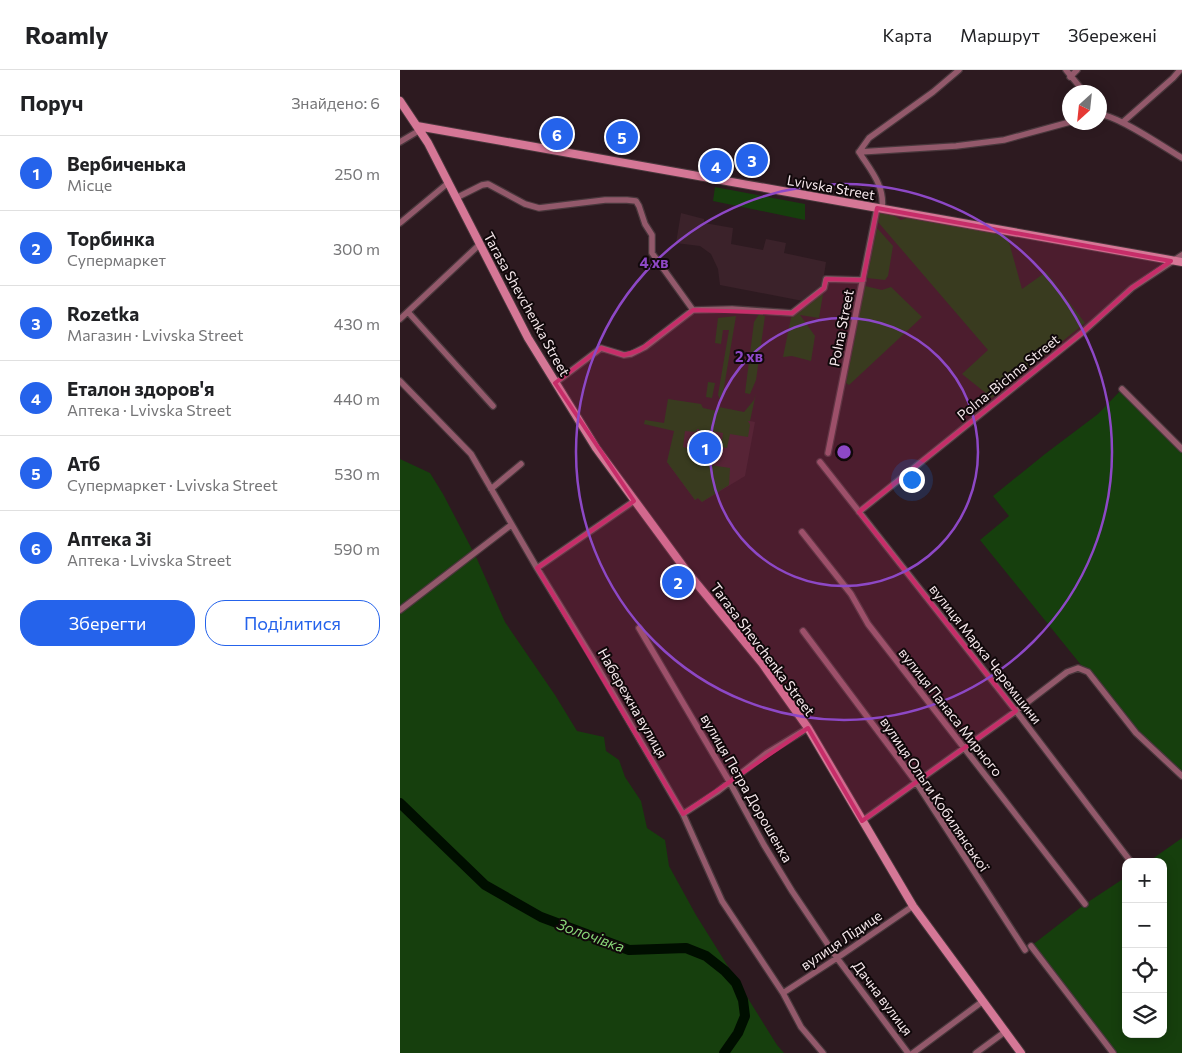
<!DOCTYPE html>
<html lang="uk">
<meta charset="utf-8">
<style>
body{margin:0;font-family:Commissioner,sans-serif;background:#f6f6f6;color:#202124}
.controls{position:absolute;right:15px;bottom:15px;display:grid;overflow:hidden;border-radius:10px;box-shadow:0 2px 12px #0003}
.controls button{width:45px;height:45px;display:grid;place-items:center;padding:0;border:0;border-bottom:1px solid #e0e0e0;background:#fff;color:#202124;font:25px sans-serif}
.compass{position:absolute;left:662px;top:15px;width:45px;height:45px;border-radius:50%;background:#fff;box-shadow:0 2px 12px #0003;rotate:207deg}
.you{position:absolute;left:511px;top:409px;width:18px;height:18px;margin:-12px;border:4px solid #fff;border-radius:50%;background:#1a73e8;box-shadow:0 0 0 8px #1a73e833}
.badge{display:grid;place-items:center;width:32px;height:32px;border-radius:50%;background:#2563eb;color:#fff;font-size:16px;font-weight:700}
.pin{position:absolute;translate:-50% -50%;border:2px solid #fff;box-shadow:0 1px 5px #0006}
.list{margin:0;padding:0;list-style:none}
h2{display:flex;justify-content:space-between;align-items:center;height:65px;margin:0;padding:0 20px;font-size:21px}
h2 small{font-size:16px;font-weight:400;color:#757577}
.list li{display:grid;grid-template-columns:32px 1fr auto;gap:15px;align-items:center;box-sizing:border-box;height:75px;padding:0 20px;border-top:1px solid #e0e0e0}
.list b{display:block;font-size:19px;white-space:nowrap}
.list p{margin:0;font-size:16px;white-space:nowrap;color:#757577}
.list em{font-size:16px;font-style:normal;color:#757577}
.actions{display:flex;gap:10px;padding:15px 20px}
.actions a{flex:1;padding:11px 0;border:1px solid #2563eb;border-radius:20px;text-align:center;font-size:18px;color:#2563eb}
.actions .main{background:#2563eb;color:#fff}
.icon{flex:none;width:28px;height:28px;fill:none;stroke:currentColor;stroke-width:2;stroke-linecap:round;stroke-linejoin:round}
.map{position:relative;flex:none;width:782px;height:983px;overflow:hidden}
header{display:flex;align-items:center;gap:30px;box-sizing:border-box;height:70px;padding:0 25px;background:#fff;border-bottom:1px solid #e0e0e0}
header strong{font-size:24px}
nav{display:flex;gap:28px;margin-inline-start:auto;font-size:18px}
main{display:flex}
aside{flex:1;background:#fff}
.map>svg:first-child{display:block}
.built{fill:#3b222a}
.green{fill:#163f0d}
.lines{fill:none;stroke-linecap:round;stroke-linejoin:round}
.river{stroke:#000e00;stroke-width:10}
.street-casing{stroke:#49373c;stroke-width:8}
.secondary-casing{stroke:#49373c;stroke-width:10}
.street{stroke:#93596b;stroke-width:5.5}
.secondary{stroke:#d57796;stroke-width:8}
.marked{fill:#c72d69;fill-opacity:0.2;stroke:#c72d69;stroke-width:4;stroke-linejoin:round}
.ring{fill:none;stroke:#8d48c6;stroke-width:2.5}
.labels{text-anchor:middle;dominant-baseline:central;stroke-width:4;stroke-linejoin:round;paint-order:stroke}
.street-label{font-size:14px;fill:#f5e7eb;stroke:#10080a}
.water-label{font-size:15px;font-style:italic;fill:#88d678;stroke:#10080a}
.centre{fill:#8d48c6;stroke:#10080a;stroke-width:2.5}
.ring-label{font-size:15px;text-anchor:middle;font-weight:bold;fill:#8d48c6;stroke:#10080a;stroke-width:4;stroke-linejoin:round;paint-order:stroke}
</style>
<header>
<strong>Roamly</strong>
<nav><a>Карта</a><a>Маршрут</a><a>Збережені</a></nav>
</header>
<main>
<aside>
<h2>Поруч<small>Знайдено: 6</small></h2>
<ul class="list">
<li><span class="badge">1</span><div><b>Вербиченька</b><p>Місце</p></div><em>250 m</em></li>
<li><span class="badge">2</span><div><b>Торбинка</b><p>Супермаркет</p></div><em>300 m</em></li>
<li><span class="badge">3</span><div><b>Rozetka</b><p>Магазин · Lvivska Street</p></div><em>430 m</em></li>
<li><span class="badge">4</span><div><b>Еталон здоров'я</b><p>Аптека · Lvivska Street</p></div><em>440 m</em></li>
<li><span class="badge">5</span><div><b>Атб</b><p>Супермаркет · Lvivska Street</p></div><em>530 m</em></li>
<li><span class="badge">6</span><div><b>Аптека 3і</b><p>Аптека · Lvivska Street</p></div><em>590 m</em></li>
</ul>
<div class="actions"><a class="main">Зберегти</a><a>Поділитися</a></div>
</aside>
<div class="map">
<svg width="782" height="983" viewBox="0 0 782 983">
<rect width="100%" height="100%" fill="#2d1a20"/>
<path class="built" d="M281 143 304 149V153L333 158 331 174 363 180 366 169 386 173 384 183 426 192 422 218 403 231 320 215 318 199 311 184 300 176 276 173Z
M345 350 355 352 345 406 302 432 298 428 295 430 267 392 275 361Z"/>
<path class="green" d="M315 117 405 134V150L313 131Z
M480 143 493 145 501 150 507 148 607 165 622 219 646 202 685 253 592 328 562 304 588 280 478 152Z
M477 158 493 176 488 206 485 210 467 208Z
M465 216 482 220 491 217 522 247 449 315 446 313Z
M424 218 419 248 400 245 415 266 411 291 392 286 383 287 392 243Z
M359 244 365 246 356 310 350 324 345 323 354 252Z
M336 246 322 329H320L318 325 329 260H323L321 274 315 273 318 248Z
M308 312 315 313 312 328 306 327Z
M722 319 782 377V706L736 663 580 470 609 446 593 426 645 384 698 344Z
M356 323 350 351H348L350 355 348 367 330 364 327 378 321 377 323 363 307 360 304 375 297 374 299 359H297L296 362 285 361 283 377 294 380 292 390 304 392V394L330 398 329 415 302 432 298 428 295 430 267 392 274 361 244 354 245 350 264 353 268 329 301 334 303 338 317 341 319 337 344 342 354 330Z
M0 389 30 403 43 424 77 489 105 552 155 625 177 661 204 667 206 681 219 690 225 707 241 731 247 758 265 770 269 796 296 845 377 975 384 983H0Z
M782 768V983H713L631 876 685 834 726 807V964H763V792H748Z"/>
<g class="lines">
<path class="river" d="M0 733 85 815 141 847 229 880 286 878 306 886 325 901 336 913 343 930 345 946 338 963 324 983"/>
<g class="street-casing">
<path id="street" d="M666 0 684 22
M670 7 677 0
M700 45C714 43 767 79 782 88
M723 52 773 8 780 0
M0 72 20 60
M459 82 556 76 604 70 670 52
M459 82 469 68 533 22 559 0
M459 82C471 101 485 116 482 139
M56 128 82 115 88 114 125 134 139 138 205 130H227L236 131 239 136 245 154 252 165V183L293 240
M0 153 48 113
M8 242 93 336
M0 249 80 174
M0 311 71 384 137 498 191 586 283 744 322 831 383 923 401 957 423 983
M155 313 201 278 224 285 231 284 245 277 293 240 332 239 392 243 424 218 426 209 463 210
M722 319 782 379
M428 383 477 138
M420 392 616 641 731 792
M91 419 121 394
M459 442 683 262 732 218 782 185
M402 462 451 524 468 554 685 834
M137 498 234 431
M0 540 111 455
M239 558 329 711 364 775 392 821 437 888 508 983
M403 561 516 712 625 880
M283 744 317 722 367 683 408 658
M462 751 616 641 667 602 678 598 688 602 736 663 782 706
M631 876 713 983
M383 923 437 888 513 836
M513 983 583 931
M576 983 606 961"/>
</g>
<g class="secondary-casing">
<path id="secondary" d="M0 31 28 73 128 268 196 378 288 503 362 593 408 658 513 836 621 983
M17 56 782 192"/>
</g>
<use href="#street" class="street"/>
<use href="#secondary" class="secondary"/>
</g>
<path class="marked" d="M477 138 771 191 732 218 683 262 459 442 616 641 462 751 408 658 283 744 137 498 234 431 155 313 201 278 224 285 240 280 293 240 392 243 424 218 426 209 463 210Z"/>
<g class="ring">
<circle cx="444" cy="382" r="134"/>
<circle cx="444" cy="382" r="268"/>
</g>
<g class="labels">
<g class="street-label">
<text transform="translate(431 117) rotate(10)">Lvivska Street</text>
<text transform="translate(127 234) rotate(61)">Tarasa Shevchenka Street</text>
<text transform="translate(441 258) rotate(-79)">Polna Street</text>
<text transform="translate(608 307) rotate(-39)">Polna-Bichna Street</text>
<text transform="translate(363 579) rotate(53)">Tarasa Shevchenka Street</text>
<text transform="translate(586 584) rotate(52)">вулиця Марка Черемшини</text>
<text transform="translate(233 633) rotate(60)">Набережна вулиця</text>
<text transform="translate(551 642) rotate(52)">вулиця Панаса Мирного</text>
<text transform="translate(347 718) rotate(60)">вулиця Петра Дорошенка</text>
<text transform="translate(535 724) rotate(56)">вулиця Ольги Кобилянської</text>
<text transform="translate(441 870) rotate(-34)">вулиця Лідице</text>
<text transform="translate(483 928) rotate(53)">Дачна вулиця</text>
</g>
<g class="water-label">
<text transform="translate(191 865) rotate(20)">Золочівка</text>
</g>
</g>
<circle cx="444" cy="382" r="8" class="centre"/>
<g class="ring-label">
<text x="254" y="198">4 хв</text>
<text x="349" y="292">2 хв</text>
</g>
</svg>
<div class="controls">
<button>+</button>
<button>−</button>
<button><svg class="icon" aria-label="locate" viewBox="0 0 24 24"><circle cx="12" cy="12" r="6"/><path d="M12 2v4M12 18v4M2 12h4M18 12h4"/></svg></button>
<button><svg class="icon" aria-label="layers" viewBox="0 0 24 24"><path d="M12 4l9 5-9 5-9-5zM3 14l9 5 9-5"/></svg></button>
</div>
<svg class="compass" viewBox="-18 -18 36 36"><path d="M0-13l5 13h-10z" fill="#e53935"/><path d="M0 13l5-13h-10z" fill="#757577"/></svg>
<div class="you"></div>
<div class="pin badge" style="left:305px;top:378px">1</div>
<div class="pin badge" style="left:278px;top:512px">2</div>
<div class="pin badge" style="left:352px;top:90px">3</div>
<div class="pin badge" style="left:316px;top:96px">4</div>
<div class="pin badge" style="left:222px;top:67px">5</div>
<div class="pin badge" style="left:157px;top:64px">6</div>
</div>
</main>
